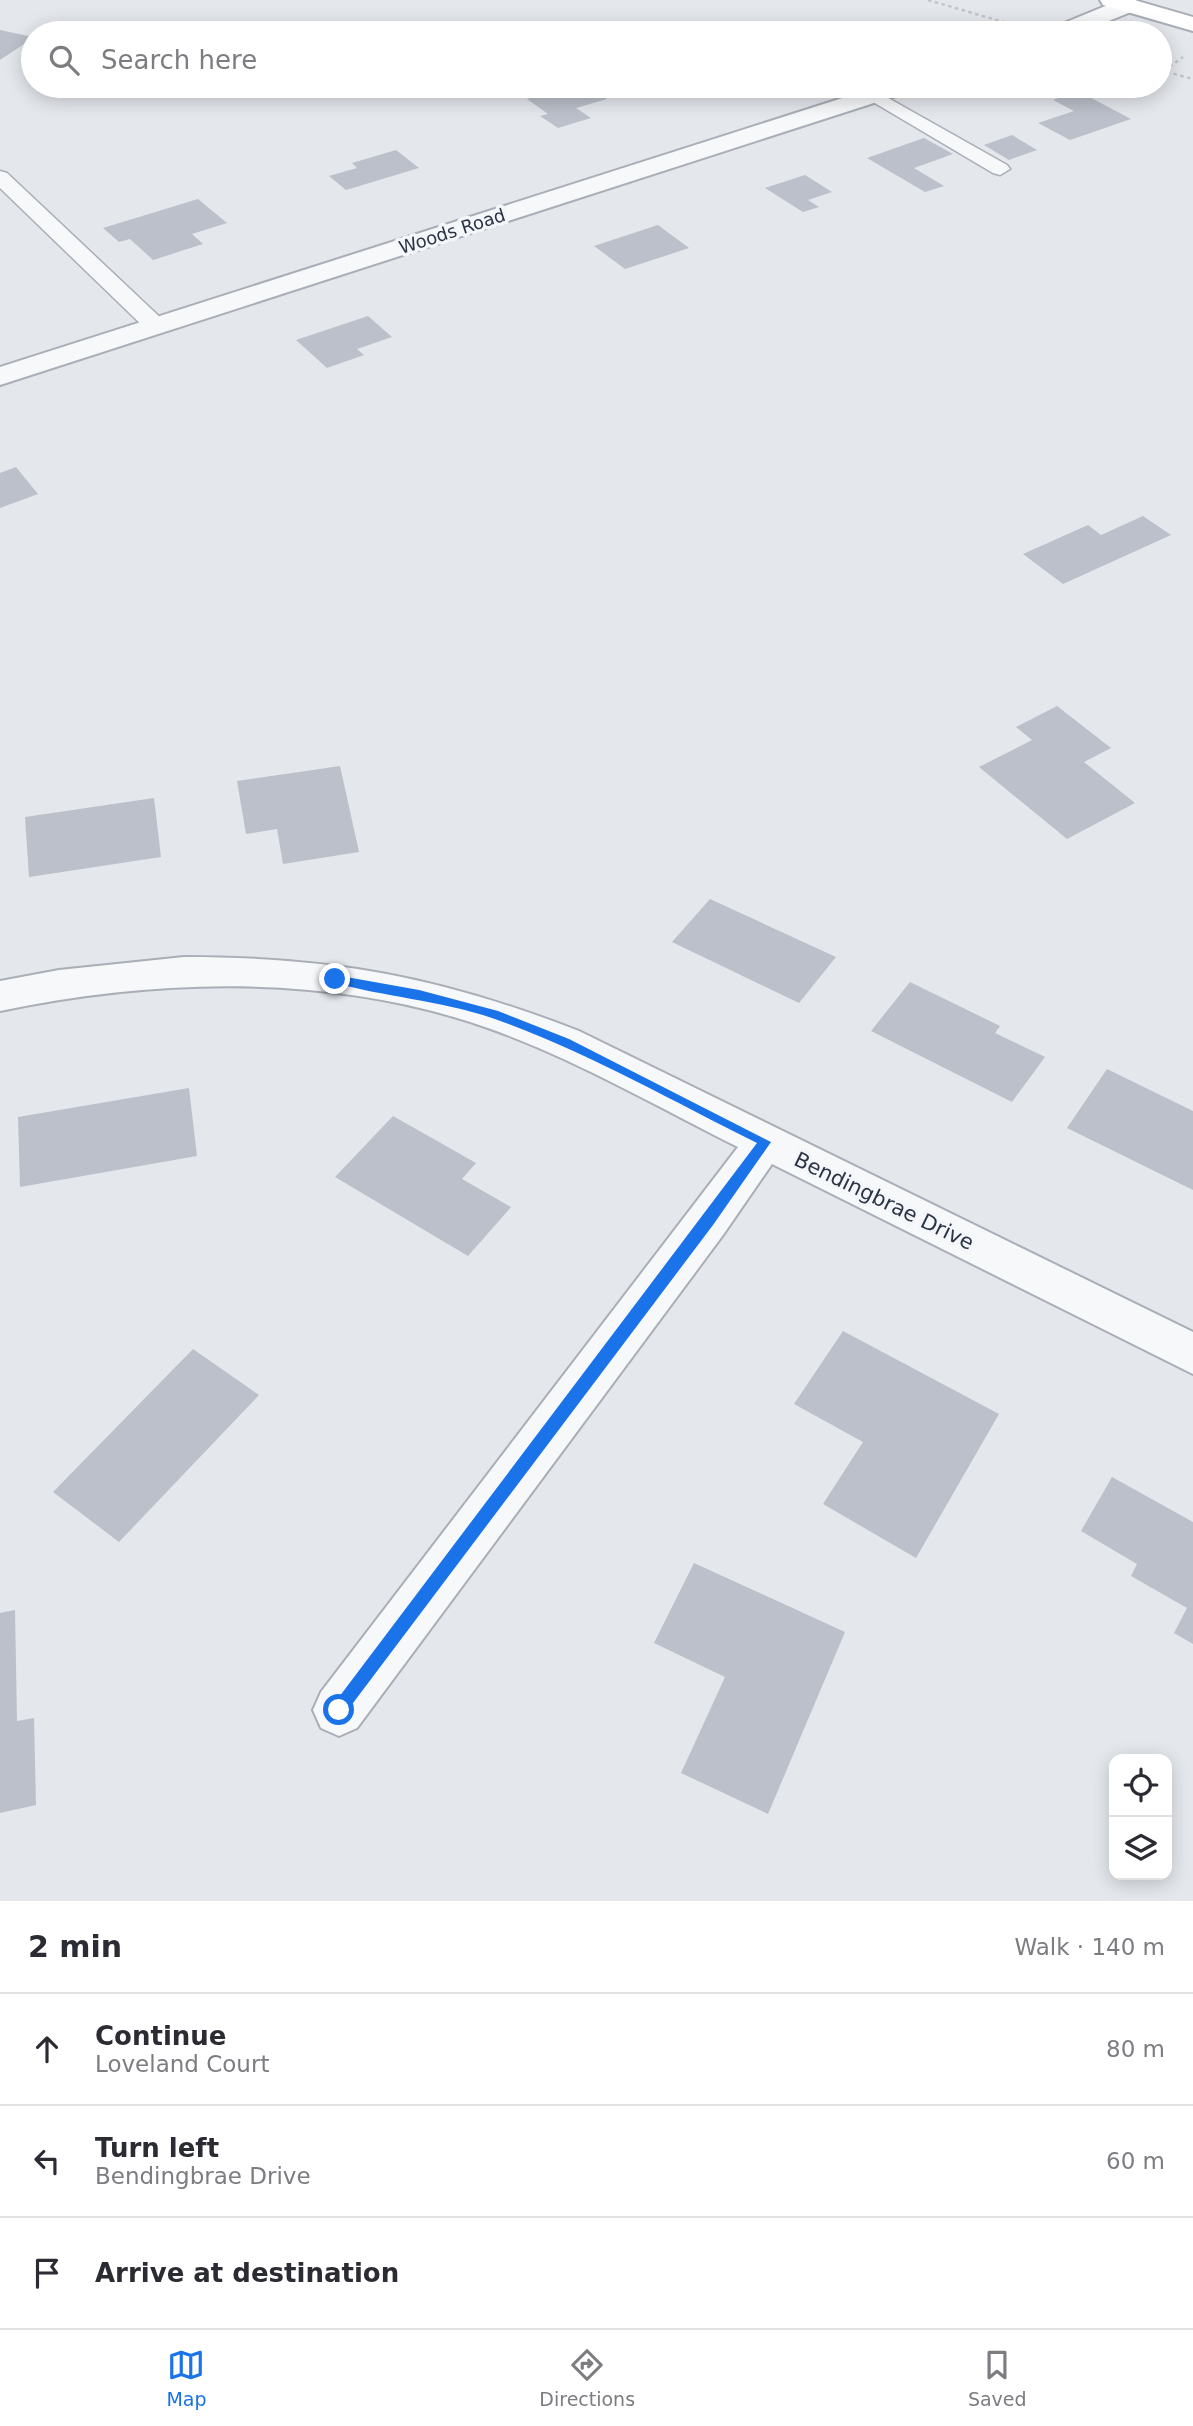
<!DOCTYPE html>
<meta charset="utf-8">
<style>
body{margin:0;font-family:"DejaVu Sans",sans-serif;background:#f7f7f7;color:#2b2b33}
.controls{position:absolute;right:21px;bottom:21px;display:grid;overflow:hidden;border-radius:14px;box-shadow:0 4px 18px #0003}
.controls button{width:63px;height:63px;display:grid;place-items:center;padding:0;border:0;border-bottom:2px solid #e1e1e2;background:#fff;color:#2b2b33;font:35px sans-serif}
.stop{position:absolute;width:21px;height:21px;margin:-16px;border:5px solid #1a73e8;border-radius:50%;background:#fff}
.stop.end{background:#1a73e8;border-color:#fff;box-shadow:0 2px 7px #0008}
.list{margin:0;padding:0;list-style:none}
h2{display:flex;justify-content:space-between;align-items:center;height:91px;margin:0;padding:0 28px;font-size:30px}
h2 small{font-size:23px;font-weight:400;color:#7c7c81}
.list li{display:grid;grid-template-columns:46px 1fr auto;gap:21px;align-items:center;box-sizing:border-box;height:112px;padding:0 28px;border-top:2px solid #e1e1e2}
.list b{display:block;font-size:26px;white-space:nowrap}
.list p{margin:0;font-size:23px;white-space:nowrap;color:#7c7c81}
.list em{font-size:23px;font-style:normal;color:#7c7c81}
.icon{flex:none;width:38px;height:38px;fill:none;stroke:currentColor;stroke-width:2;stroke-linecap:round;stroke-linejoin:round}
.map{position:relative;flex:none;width:1193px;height:1901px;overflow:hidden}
.search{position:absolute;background:#fff;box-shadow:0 4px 18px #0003;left:21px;right:21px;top:21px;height:77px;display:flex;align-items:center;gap:18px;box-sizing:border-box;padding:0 24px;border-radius:38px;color:#7c7c81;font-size:26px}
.sheet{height:427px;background:#fff}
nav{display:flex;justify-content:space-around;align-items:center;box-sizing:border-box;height:98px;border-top:2px solid #e1e1e2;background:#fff;font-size:19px;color:#7c7c81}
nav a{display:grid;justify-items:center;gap:4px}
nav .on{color:#1a73e8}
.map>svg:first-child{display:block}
.building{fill:#bbc0ca}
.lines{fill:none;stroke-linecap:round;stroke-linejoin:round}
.service-casing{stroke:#a9aeb7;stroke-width:3}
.minor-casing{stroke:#a9aeb7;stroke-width:4}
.tertiary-casing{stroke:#a9aeb7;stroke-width:4}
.secondary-casing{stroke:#a9aeb7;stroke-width:4}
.path{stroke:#c2c5cb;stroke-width:2.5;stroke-dasharray:3.5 3.5;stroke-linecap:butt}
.service{fill:#f7f8fa;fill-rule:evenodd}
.minor{fill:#f7f8fa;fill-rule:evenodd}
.tertiary{fill:#f7f8fa;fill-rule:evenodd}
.secondary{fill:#fff;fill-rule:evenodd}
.route{fill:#1a73e8}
.labels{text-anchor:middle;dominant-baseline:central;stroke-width:7;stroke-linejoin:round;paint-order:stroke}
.far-street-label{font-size:18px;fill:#2b3445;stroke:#f4f6f9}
.street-label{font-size:21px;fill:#2b3445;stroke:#f4f6f9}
</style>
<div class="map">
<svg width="1193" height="1901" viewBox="0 0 1193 1901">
<rect width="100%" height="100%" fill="#e4e7ec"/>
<path class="building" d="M0 30 33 37V38L0 60Z
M571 86H587L607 99 576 108 591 118 558 128 540 116 548 114 527 99Z
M1078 91 1131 119 1070 140 1038 123 1074 111 1053 100Z
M1012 135 1037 150 1009 160 984 145Z
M924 138 953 154 914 168 944 186 925 192 867 158Z
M396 150 419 168 346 190 329 176 357 168 352 163Z
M805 175 832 192 808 200 819 207 803 212 765 188Z
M198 199 227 223 192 234 203 244 153 260 130 239 119 242 103 228Z
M658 225 689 248 625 269 594 246Z
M368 316 392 337 357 349 364 355 327 368 296 340Z
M16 467 38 494 0 508V473Z
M1143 516 1171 535 1063 584 1023 554 1088 525 1101 535Z
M1057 706 1111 748 1084 762 1135 803 1067 839 979 767 1032 740 1016 727Z
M340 766 359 852 283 864 277 829 246 834 237 781Z
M154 798 161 857 29 877 25 817Z
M710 899 836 957 799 1003 672 942Z
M910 982 1000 1026 995 1033 1045 1057 1012 1102 871 1031Z
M1107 1069 1193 1111V1190L1067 1128Z
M189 1088 197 1156 20 1187 18 1117Z
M393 1116 476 1163 462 1179 511 1207 468 1256 335 1177Z
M843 1331 999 1414 916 1558 823 1504 863 1442 794 1404Z
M193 1349 259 1395 119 1542 53 1492Z
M1112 1477 1193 1522V1644L1174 1633 1187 1608 1131 1576 1137 1564 1081 1531Z
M694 1563 845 1632 768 1814 681 1773 725 1677 654 1643Z
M15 1610 17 1721 34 1718 36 1805 0 1813V1613Z"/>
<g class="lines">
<g class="service-casing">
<path id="service" d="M874 90 1007 165 1010 169 1000 175 993 173 868 99 865 95Z
M0 171 7 173 164 321 167 326 164 331H148L0 188Z"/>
</g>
<g class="minor-casing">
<path id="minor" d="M184 957C333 957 440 977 579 1031L1193 1332V1374L772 1164 723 1235 357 1728 339 1736 321 1728 313 1710 321 1692 738 1147C656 1106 575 1059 488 1028 332 973 160 978 0 1011V981L59 970Z"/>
</g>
<g class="tertiary-casing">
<path id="tertiary" d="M1120 0H1136L1139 5 1136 10 1079 33H1049L1052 28Z
M880 86H915L911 91 0 385V367Z"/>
</g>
<g class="secondary-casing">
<path id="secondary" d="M1100 0H1134L1193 17V31L1103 5Z"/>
</g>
<path class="path" d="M928 0 1024 28
M1160 70 1193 79
M1164 71 1183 57"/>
<use href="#service" class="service"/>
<use href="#minor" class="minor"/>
<use href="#tertiary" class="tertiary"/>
<use href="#secondary" class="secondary"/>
</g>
<path class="route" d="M335 975 419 990 498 1011 569 1039 771 1142 713 1225 344 1715 339 1718 333 1715V1705L757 1143C670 1100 584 1050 492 1018 439 1000 384 997 331 982V976Z"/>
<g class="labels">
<g class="far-street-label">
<text transform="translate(452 231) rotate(-18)">Woods Road</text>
</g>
<g class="street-label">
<text transform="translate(884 1201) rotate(26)">Bendingbrae Drive</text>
</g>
</g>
</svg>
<div class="controls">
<button><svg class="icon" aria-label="locate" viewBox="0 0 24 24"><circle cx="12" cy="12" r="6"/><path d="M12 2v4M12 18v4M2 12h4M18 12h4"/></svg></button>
<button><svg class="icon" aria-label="layers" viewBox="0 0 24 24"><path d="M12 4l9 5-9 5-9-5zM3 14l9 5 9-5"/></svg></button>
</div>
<div class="stop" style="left:339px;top:1710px"></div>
<div class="stop end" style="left:335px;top:979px"></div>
<div class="search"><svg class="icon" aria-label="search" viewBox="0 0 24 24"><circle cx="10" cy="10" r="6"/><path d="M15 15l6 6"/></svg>Search here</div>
</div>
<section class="sheet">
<h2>2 min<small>Walk · 140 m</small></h2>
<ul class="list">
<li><svg class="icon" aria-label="ahead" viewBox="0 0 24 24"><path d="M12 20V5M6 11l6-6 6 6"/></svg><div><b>Continue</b><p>Loveland Court</p></div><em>80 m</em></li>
<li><svg class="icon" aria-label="left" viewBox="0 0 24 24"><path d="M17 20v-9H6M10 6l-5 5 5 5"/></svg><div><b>Turn left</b><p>Bendingbrae Drive</p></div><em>60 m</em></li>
<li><svg class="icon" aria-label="arrive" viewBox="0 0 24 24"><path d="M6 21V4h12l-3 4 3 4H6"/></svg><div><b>Arrive at destination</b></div></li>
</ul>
</section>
<nav>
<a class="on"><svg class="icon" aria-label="map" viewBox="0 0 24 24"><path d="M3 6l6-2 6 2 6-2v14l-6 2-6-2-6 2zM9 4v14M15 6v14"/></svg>Map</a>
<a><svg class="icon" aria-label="directions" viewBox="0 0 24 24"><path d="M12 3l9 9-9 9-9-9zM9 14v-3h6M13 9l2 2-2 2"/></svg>Directions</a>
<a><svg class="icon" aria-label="saved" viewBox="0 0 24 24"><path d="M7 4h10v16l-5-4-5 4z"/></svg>Saved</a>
</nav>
